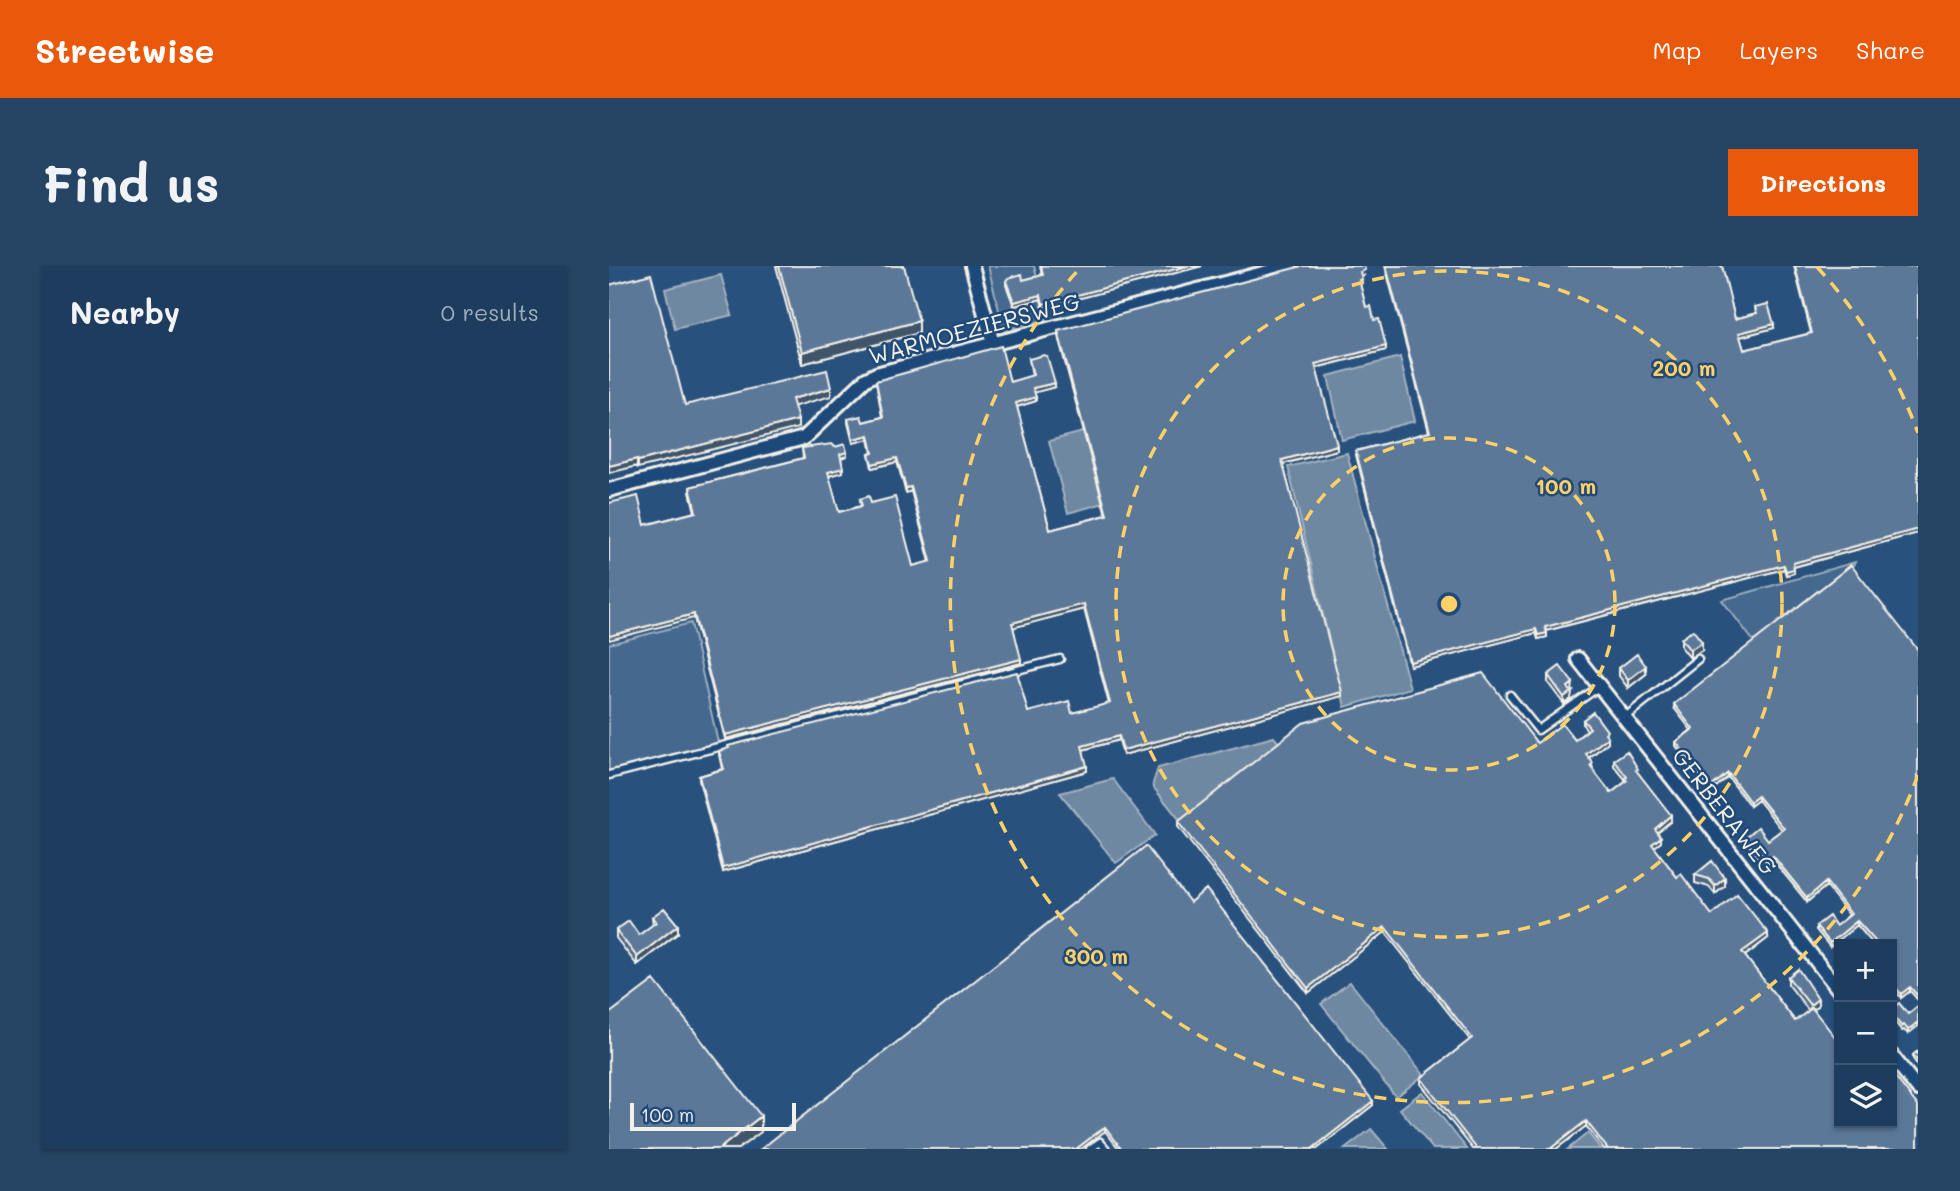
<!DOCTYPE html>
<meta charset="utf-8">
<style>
body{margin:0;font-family:Mali,sans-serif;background:#264464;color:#f1f3f6}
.controls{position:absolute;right:21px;bottom:21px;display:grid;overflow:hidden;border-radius:0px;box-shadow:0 2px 5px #0004}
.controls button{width:63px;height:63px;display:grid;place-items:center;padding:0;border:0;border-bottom:2px solid #3c5673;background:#1e3d5e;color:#f1f3f6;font:35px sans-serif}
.scale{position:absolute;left:21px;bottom:18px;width:166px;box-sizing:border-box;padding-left:7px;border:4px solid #f4f1e8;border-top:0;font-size:19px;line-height:24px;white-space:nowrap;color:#f4f1e8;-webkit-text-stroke:5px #1f4a7a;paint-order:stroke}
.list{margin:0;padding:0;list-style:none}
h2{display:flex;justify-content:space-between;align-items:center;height:91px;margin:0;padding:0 28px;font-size:30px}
h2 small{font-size:23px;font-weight:400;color:#a1aebc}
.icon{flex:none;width:38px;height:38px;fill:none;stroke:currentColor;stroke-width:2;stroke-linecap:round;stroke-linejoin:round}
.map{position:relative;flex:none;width:1309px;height:883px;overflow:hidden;border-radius:0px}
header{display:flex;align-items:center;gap:42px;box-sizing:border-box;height:98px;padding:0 35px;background:#ea580c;color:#fff}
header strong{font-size:33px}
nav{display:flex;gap:38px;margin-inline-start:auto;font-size:24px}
.intro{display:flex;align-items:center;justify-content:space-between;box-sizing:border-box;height:168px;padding:0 42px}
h1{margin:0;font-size:49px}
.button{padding:18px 32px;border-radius:0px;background:#ea580c;color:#fff;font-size:24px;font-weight:700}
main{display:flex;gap:42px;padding:0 42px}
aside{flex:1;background:#1e3d5e;border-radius:0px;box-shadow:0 2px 5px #0004}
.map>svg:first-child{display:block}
.green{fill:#45688e;stroke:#9cacbb;stroke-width:2}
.water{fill:#6e88a2;stroke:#a4b2be;stroke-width:2}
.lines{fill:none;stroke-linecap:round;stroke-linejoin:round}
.lane-casing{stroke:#f4f1e8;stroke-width:11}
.street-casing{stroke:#f4f1e8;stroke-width:18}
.lane{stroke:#1f4a7a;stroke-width:6}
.street{stroke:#1f4a7a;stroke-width:12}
.wall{fill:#4e6784;stroke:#f4f1e8;stroke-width:2}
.shaded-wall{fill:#40546b;stroke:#f4f1e8;stroke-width:2}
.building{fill:#5b7899;stroke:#f4f1e8;stroke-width:2}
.ring{fill:none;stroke:#ffd166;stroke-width:3.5;stroke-dasharray:12 9}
.labels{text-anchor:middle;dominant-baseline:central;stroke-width:5;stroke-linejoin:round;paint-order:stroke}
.street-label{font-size:23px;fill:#f4f1e8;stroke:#1f4a7a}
.centre{fill:#ffd166;stroke:#1f4a7a;stroke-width:3.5}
.ring-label{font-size:21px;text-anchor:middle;font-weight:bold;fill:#ffd166;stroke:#1f4a7a;stroke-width:5;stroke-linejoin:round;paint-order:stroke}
</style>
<header>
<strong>Streetwise</strong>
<nav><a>Map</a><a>Layers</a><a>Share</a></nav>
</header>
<div class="intro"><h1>Find us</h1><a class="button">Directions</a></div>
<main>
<aside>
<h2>Nearby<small>0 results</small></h2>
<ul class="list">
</ul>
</aside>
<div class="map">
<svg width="1309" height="883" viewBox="0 0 1309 883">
<rect width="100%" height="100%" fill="#28517e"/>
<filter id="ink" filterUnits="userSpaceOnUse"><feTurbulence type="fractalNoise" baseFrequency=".0143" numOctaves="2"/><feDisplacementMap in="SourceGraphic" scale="14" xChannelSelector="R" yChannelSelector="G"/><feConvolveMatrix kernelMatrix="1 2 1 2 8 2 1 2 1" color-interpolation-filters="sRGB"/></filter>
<g filter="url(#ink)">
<path class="green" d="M379 0H425L439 53 395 64Z
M1246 296 1243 302 1146 377 1113 334Z
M82 357 110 481 0 511V378Z"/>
<path class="water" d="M112 9 123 49 66 63 56 23Z
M791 91 806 155 733 174 719 110Z
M474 166 495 237 459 247 440 175Z
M738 187 801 422 736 441 679 201Z
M665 471 698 512 599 589 545 522 544 517 549 502Z
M504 513 546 569 507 597 451 527Z
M741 716 815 809 787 831 712 738Z
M813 826 858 883H824L791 843Z
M762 863 779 883H736Z
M979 867 992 883H959Z"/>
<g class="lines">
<g class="lane-casing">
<path id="lane" d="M901 429 929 464 991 420
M1015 452 1089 393
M0 509 451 393
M481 883 491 876 497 883"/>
</g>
<g class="street-casing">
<path id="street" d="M363 0 384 78
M0 224 195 172 257 113 267 108 681 0
M969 393 1230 724
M1283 790 1309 823"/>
</g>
<use href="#lane" class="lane"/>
<use href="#street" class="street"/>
</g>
<path class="wall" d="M167 0H295L310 67 193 98Z
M431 0H593L434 42 432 33 405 40 397 19V15L414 14 433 9Z
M776 0H1113L1126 53 1147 47 1146 41 1165 62 1131 71 1135 84 1202 67 1185 0H1309V267L1185 301V307L1177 309 1175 303 937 365 938 371 929 373 927 367 801 400 747 189V185L820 166Z
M756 9 752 10 753 17 751 18 757 41 765 54 777 84 707 102 728 184 674 198 733 430 514 489 510 474 474 484 478 505 114 606 90 514V510L113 503 110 489V485L419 446 463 447 500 438 475 343 404 361 412 397 116 473 85 352 36 259 86 246 81 226V221L194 192 193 182 238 190 232 192 234 206 220 210 230 246 252 240 251 233 262 237 304 300 321 296 302 225 297 227 288 196 263 202 260 188 263 187 260 173 244 177 239 157V153L254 156 273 151 267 115 401 116 423 110 420 93 446 121 425 126 427 135 408 141 441 264 497 249 449 70V65Z
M1072 373 1093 384 1081 392 1072 381Z
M1309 384V734L1301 725 1292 732 1283 721V678H1264L1248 659 1221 681 1207 664V660H1227L1240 649 1217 620 1198 636 1164 594 1159 598 1153 590 1150 593 1137 575V571L1159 574 1173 564 1149 534 1141 540 1119 511 1102 525 1067 480V476L1082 464 1065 442V438Z
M1010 402 1037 408 1019 422 1010 410Z
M939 409 964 425 962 426V433L955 438 939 417Z
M974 454 998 470 999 476 980 492 984 502 983 503 1002 527 1016 516V513L1005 500V494L1029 507 1062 555 1048 566 1052 576 1045 581 1068 611 1103 649 1159 672 1136 690 1186 755 1200 745 1179 718V711L1209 740 1204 744 1309 883H995L977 860 947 883H864L812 818V812L861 774 776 666 699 727 569 561V556L928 477 966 474 978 464 974 459Z
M1103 595 1116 620 1106 628 1100 621 1086 617V609Z
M581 636 764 839 708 883H510L496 865 472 883Z
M43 651 69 667 28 699 7 672V664L30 669 44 659Z
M1309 740 1299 768 1295 764 1293 765 1283 753V743L1299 748Z
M1309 785V800L1304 793V789Z"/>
<path class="shaded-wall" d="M578 0H593L434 42V38Z
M432 29V33L405 40V36Z
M310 55V67L193 98V86Z
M1165 58V62L1130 71V67Z
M777 80V84L706 102V98Z
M446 117V121L424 127V122Z
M222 122V130L183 141V133Z
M427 131V135L407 141V137Z
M189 154V162L29 202V195Z
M260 169V173L244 177V173Z
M728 179V184L673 198V194Z
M238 186V190L231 192V188Z
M288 192V196L263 202V198Z
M28 193V200L0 207V200Z
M234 202V206L219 210V206Z
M302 221V225L297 227V222Z
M1309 263V267L1184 301V297Z
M1175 299V303L936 365V361Z
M1185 303V307L1177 309V305Z
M475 338V343L403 362V357Z
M85 348V352L0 374V370Z
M927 363V367L801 400V396Z
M938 367V371L929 373V369Z
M1093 376V384L1081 392V384Z
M412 393V397L116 473V469Z
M1037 400V408L1019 422V414Z
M964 417 962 433 955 438V431L959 421Z
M733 426V430L514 489V484Z
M510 470V474L473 484V480Z
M999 471V476L977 494V488Z
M478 500V505L114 606V602Z
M1119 507V511L1102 525V521Z
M1149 530V534L1141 540V536Z
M1062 549V555L1046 568V563Z
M1052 571V576L1043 583V578Z
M1164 590V594L1159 598V594Z
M1116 612V620L1106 628V620Z
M1217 616V620L1198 636V632Z
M1248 655V659L1221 681V677Z
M69 659V667L28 699V691Z
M776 661V666L699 727V722Z
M1159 667V672L1133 692V686Z
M1301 721V725L1292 732V728Z
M1209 733V740L1201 746V739Z
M1309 756V760L1299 768V764Z
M764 835V839L708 883H703Z
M152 850V866L129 883H110Z
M977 855V860L947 883H941Z
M496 861V865L472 883H467Z"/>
<path class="building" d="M170 0H295L310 55 193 86Z
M432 0H578L434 38 432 29 405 36 397 15 399 12 413 8 414 14 434 9Z
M693 0H755L756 4 751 6 753 13 750 14 757 41 762 40 765 54 770 53 777 80 706 98 728 179 673 194 733 426 514 484 510 470 473 480 478 500 114 602 90 510 115 503 110 485 120 482 119 480 408 406 419 446 460 435 463 447 501 437 475 338 403 357 412 393 116 469 85 348 0 370V237L29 230 36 259 87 246 81 221 195 192 193 182 223 178 226 181 236 178 238 186 231 188 234 202 219 206 230 246 253 240 251 233 260 230 262 237 286 231 304 300 322 295 302 221 297 222 288 192 263 198 260 188 264 187 260 169 244 173 239 153 252 150 254 156 274 151 267 115 392 80 401 116 424 109 420 93 435 89 438 90 446 117 424 122 427 131 407 137 441 264 498 249 449 65Z
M777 0H1113L1126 53 1148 47 1146 41 1159 38 1165 58 1130 67 1135 84 1203 67 1186 0H1309V263L1184 297 1185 303 1177 305 1175 299 936 361 938 367 929 369 927 363 801 396 747 185 821 166Z
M42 8 76 139 218 104 222 122 183 133 189 154 29 195 28 193 0 200V19Z
M1242 299 1309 384V730L1301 721 1292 728 1283 717V678H1264L1267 676 1248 655 1221 677 1207 660 1220 650 1227 660 1242 648 1217 616 1198 632 1164 590 1159 594 1153 586 1150 589 1137 571 1149 561 1159 574 1175 562 1149 530 1141 536 1119 507 1102 521 1067 476 1084 463 1065 438Z
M1084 364 1093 376 1081 384 1072 373Z
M1028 388 1037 400 1019 414 1010 402Z
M951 400 964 417 959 421 962 426 955 431 939 409Z
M874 407 928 477 953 458 966 474 981 462 974 454 984 446 998 465 996 467 999 471 977 488 984 497 981 500 1002 527 1018 515 1016 513 1018 511 1005 494 1018 485 1029 503 1027 504 1062 549 1046 563 1052 571 1043 578 1068 611 1072 608 1103 649 1128 628 1159 667 1133 686 1186 755 1203 742 1230 776V857H1283V807L1309 840V883H999L977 855 941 883H868L812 812 863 772 776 661 699 722 569 556 694 457Z
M537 580 581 636 597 623 764 835 703 883H513L496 861 467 883H152Z
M1103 595 1116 612 1106 620 1100 613 1086 609Z
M55 642 69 659 28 691 7 664 20 655 30 669 47 656 43 651Z
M1189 703 1209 733 1201 739 1179 711Z
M45 714 152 850 110 883H0V748Z
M1290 737 1299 748 1309 740V756L1299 764 1295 759 1293 761 1283 749V743Z
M1309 785V796L1304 789Z"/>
</g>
<g class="ring">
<circle cx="840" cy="338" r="166"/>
<circle cx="840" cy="338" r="333"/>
<path d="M1309 509A499 499 0 1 1 472 1M1208 1A499 499 0 0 1 1309 167"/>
</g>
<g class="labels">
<g class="street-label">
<text transform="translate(365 62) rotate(-15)">WARMOEZIERSWEG</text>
<text transform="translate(1116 545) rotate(52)">GERBERAWEG</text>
</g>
</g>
<circle cx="840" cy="338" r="10" class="centre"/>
<g class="ring-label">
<text x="1075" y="110">200 m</text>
<text x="957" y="228">100 m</text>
<text x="487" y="698">300 m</text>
</g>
</svg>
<div class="controls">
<button>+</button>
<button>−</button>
<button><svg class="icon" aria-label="layers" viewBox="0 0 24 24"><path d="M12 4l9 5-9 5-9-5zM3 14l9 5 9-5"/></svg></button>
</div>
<div class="scale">100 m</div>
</div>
</main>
